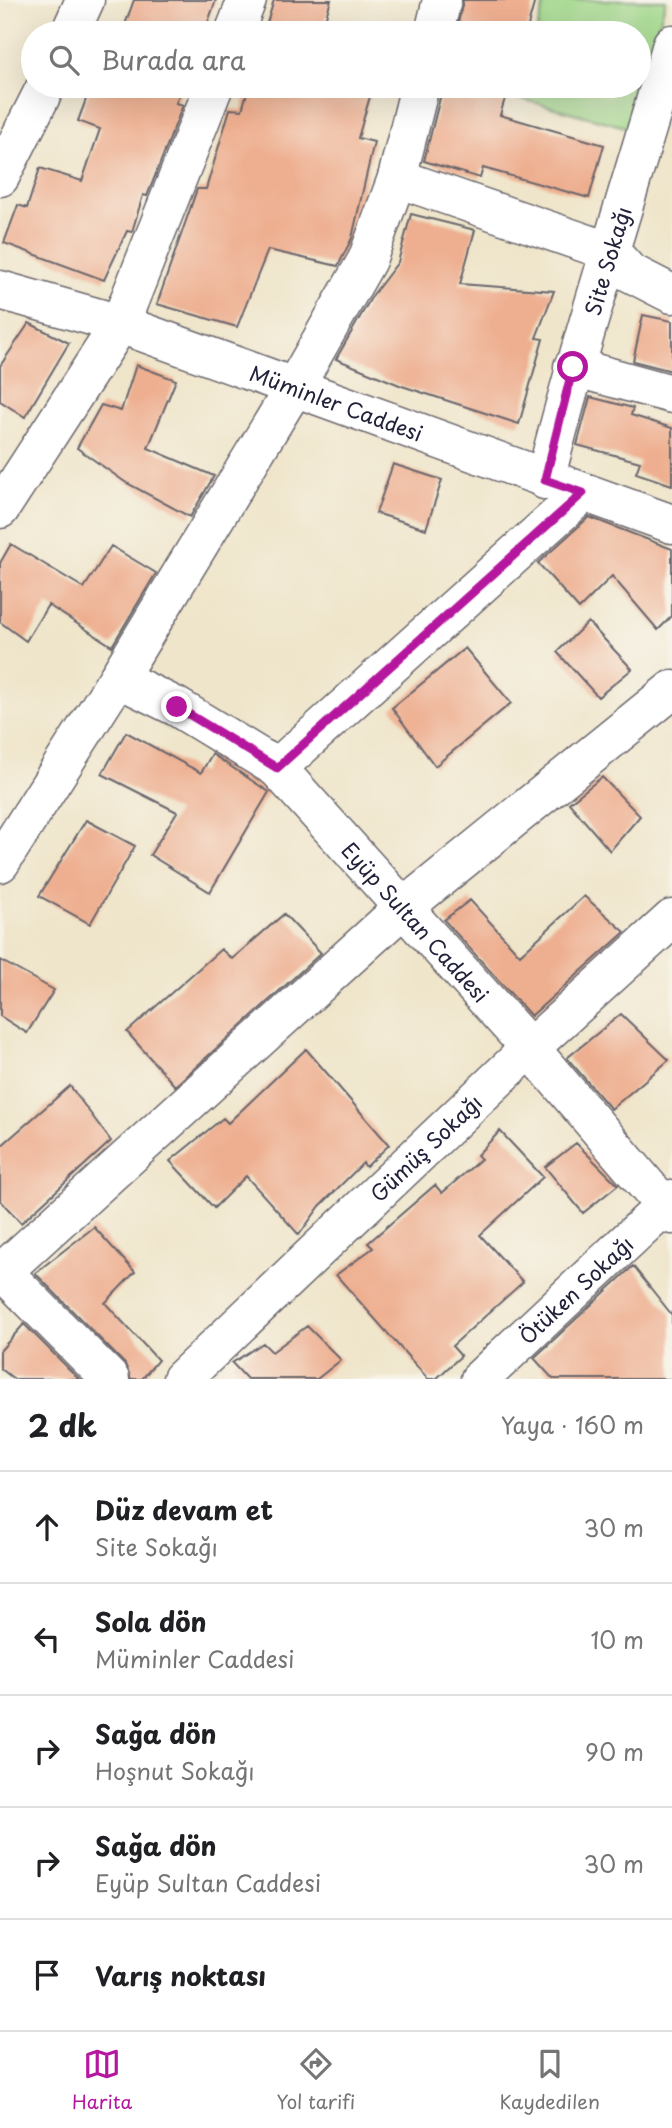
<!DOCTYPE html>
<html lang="tr">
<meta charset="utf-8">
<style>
body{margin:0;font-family:"Playpen Sans",sans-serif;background:#f6f6f6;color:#202124}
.stop{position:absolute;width:21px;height:21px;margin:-16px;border:5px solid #b5179e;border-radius:50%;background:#fff}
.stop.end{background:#b5179e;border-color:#fff;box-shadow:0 2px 7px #0008}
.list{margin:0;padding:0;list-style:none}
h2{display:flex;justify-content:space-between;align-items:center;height:91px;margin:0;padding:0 28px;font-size:30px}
h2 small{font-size:23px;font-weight:400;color:#757577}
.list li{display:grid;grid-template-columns:46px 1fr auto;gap:21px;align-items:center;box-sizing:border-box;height:112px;padding:0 28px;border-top:2px solid #e0e0e0}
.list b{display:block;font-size:26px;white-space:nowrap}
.list p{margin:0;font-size:23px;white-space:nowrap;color:#757577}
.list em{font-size:23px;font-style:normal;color:#757577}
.icon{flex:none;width:38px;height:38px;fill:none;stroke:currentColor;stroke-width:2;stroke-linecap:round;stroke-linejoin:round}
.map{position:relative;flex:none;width:672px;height:1379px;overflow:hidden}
.search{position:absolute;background:#fff;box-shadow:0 7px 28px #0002;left:21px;right:21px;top:21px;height:77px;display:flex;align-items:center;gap:18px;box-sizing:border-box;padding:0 24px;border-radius:38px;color:#757577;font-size:26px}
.sheet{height:651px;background:#fff}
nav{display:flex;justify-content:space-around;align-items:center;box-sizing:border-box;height:98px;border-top:2px solid #e0e0e0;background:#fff;font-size:19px;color:#757577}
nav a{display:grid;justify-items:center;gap:4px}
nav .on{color:#b5179e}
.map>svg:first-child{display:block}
.green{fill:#9ed688;stroke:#607c62;stroke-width:2}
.building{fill:#eeaf90}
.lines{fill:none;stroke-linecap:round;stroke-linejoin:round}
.minor-casing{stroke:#6a666d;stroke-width:41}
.minor{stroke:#fff;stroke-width:38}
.route{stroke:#b5179e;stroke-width:9}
.labels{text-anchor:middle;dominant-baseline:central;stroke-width:5;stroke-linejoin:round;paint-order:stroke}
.street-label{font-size:21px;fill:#22223b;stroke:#f7f3e8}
</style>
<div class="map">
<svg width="672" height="1379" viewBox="0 0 672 1379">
<rect width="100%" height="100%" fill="#f7f3e8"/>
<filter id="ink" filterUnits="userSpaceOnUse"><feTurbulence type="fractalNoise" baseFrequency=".0143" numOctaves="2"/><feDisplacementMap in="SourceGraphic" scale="14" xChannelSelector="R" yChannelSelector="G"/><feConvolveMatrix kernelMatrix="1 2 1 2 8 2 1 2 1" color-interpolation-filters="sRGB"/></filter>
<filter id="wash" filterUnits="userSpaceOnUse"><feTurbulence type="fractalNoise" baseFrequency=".00686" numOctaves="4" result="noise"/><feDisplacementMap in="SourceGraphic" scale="28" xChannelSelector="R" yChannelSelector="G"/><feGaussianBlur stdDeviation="1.57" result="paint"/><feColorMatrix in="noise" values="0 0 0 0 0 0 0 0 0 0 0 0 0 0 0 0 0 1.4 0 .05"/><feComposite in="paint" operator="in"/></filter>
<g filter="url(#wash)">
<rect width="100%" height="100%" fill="#efe5ca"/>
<path class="green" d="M545 0H666L629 128 518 98 521 86H639V33H536Z"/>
<g id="blocks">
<path class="building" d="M134 0H216L204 33H122Z
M274 0H331L321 33H264Z
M463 0H535L526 33H456Z
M91 86H183L176 103 183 105 147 196 143 195 132 232 127 231 104 280 4 243 18 205 27 208 40 168 82 181 100 129 78 121Z
M249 86H373L358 138 374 142 352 238 338 266 268 250 237 327 157 304 197 189H206L230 109 242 110Z
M443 86H487L507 92 500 115 604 145 589 198 483 168 480 178 424 161Z
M411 214 475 230 460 284 554 291 536 338 543 339 519 424 402 386 336 359 372 296 398 262Z
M643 315 672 321V371L633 361Z
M29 323 69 343 25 417 0 401V366Z
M136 365 176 380 148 448 214 476 190 517 125 482 77 448 101 405 121 411Z
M590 397 633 408 631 415 672 428V485L636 473 640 462 577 445Z
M393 464 442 480 426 529 376 513Z
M589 517 672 549V616L658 630 612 576 579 609 538 563Z
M11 544 84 588 111 546 156 573 112 646 48 605 26 641 0 622V563Z
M588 622 632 669 598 697 557 652Z
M465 648 511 703 435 766 392 708Z
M126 732 201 773 212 754 269 792 210 892 150 855 177 812 102 774Z
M602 777 640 816 610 851 569 803Z
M86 820 135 846 90 924 39 896Z
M584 896 625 932 531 1016 444 920 470 900 520 955Z
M284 914 321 953 175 1086 127 1032 221 949 232 959Z
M0 960 54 990 27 1033 0 1016Z
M621 1014 669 1060 611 1109 567 1058Z
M306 1049 389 1145 366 1167 363 1163 320 1206 299 1235 246 1176 214 1208 170 1161 223 1118 228 1123Z
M70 1086 111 1141 21 1223 0 1200V1147Z
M500 1131 543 1177 480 1235 523 1282 452 1346 461 1356 436 1379H428L336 1275 373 1248 368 1243 435 1185 442 1193 481 1159 477 1155Z
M576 1143 618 1185 583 1213 545 1167Z
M94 1227 135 1272 105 1303 158 1360 142 1379H131L125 1364 35 1273Z
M633 1266 672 1315V1379H553L534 1358Z
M24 1324 79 1379H14L0 1368V1351Z
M307 1326 341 1360 317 1379H247L232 1363 263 1343 272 1352Z"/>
</g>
</g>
<g filter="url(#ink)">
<use href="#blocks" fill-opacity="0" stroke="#6a666d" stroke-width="2"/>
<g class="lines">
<g class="minor-casing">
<g id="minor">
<path d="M70 33 85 0"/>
<path d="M234 33 247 0"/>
<path d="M434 33 442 0"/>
<path d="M0 177 46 86"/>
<path d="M397 178 611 252 629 272 672 294"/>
<path id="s1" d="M0 290 120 324 672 524"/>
<path d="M573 367 672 394"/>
<path id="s2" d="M545 480C582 333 630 190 672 44"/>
<path d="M0 509 120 324 214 86"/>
<path id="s3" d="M118 678 177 707 277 768 530 1048 672 1215"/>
<path d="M277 768 583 493"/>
<path d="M0 863 118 678 294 388 367 260 397 178 420 86"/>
<path d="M0 1269 110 1379"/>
<path d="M3 1271 403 908 672 690"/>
<path id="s4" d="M182 1379 530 1048 672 919"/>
<path id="s5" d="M480 1379 672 1199"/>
</g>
</g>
<use href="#minor" class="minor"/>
</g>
</g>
<g class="lines" filter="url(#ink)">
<path class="route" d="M177 707 277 768 583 493 545 480 573 367"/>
</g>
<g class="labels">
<g class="street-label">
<text stroke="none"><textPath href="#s2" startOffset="228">Site Sokağı</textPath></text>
<text stroke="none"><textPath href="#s1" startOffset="355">Müminler Caddesi</textPath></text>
<text stroke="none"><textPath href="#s3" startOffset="390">Eyüp Sultan Caddesi</textPath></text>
<text stroke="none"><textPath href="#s4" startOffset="336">Gümüş Sokağı</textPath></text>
<text stroke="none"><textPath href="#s5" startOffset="131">Ötüken Sokağı</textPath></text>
</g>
</g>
</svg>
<div class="stop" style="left:573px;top:367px"></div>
<div class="stop end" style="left:177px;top:707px"></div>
<div class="search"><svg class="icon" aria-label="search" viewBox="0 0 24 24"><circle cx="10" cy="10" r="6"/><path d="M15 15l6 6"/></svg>Burada ara</div>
</div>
<section class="sheet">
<h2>2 dk<small>Yaya · 160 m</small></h2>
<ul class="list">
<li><svg class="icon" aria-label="ahead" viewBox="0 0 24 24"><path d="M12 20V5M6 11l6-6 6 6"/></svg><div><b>Düz devam et</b><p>Site Sokağı</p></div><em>30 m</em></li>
<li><svg class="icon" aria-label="left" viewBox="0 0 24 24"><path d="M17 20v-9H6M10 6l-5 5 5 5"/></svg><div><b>Sola dön</b><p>Müminler Caddesi</p></div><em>10 m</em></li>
<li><svg class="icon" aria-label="right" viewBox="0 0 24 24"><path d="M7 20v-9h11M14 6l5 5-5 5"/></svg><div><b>Sağa dön</b><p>Hoşnut Sokağı</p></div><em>90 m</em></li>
<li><svg class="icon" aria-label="right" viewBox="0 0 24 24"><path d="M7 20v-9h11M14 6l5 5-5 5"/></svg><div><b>Sağa dön</b><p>Eyüp Sultan Caddesi</p></div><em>30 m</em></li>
<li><svg class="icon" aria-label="arrive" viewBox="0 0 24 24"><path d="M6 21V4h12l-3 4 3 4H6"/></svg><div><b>Varış noktası</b></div></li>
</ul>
</section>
<nav>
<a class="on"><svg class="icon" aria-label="map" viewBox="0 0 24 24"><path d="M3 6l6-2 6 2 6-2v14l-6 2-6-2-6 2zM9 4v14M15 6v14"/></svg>Harita</a>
<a><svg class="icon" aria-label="directions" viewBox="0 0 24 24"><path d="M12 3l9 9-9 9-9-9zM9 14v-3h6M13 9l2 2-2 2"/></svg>Yol tarifi</a>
<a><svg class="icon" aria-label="saved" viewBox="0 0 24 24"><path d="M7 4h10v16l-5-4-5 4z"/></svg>Kaydedilen</a>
</nav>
